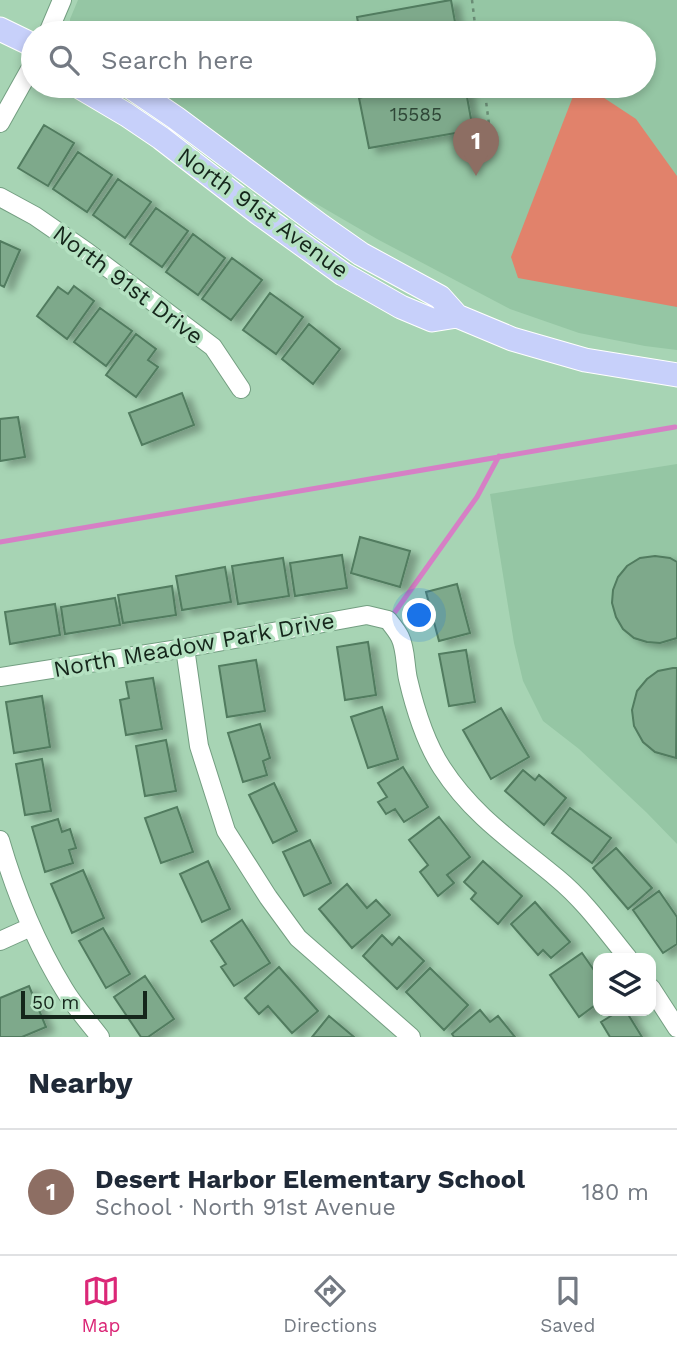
<!DOCTYPE html>
<meta charset="utf-8">
<style>
body{margin:0;font-family:"Work Sans",sans-serif;background:#f2f2f3;color:#1f2937}
.controls{position:absolute;right:21px;bottom:21px;display:grid;overflow:hidden;border-radius:14px;box-shadow:0 4px 10px #0003}
.controls button{width:63px;height:63px;display:grid;place-items:center;padding:0;border:0;border-bottom:2px solid #e0e1e3;background:#fff;color:#1f2937;font:35px sans-serif}
.scale{position:absolute;left:21px;bottom:18px;width:126px;box-sizing:border-box;padding-left:7px;border:4px solid #15261b;border-top:0;font-size:19px;line-height:24px;white-space:nowrap;color:#15261b;-webkit-text-stroke:5px #b4e1c1;paint-order:stroke}
.you{position:absolute;left:420px;top:616px;width:24px;height:24px;margin:-18px;border:5px solid #fff;border-radius:50%;background:#1a73e8;box-shadow:0 0 0 10px #1a73e833}
.badge{display:grid;place-items:center;width:46px;height:46px;border-radius:50%;background:#db2777;color:#fff;font-size:23px;font-weight:700}
.pin{position:absolute;translate:-50% -58px;filter:drop-shadow(0 2px 4px #0008)}
.pin::after{content:'';position:absolute;top:37px;width:24px;height:21px;background:inherit;clip-path:polygon(0 0,100% 0,50% 100%)}
.list{margin:0;padding:0;list-style:none}
h2{display:flex;justify-content:space-between;align-items:center;height:91px;margin:0;padding:0 28px;font-size:30px}
h2 small{font-size:23px;font-weight:400;color:#747a83}
.list li{display:grid;grid-template-columns:46px 1fr auto;gap:21px;align-items:center;box-sizing:border-box;height:126px;padding:0 28px;border-top:2px solid #e0e1e3}
.list b{display:block;font-size:26px;white-space:nowrap}
.list p{margin:0;font-size:23px;white-space:nowrap;color:#747a83}
.list em{font-size:23px;font-style:normal;color:#747a83}
.icon{flex:none;width:38px;height:38px;fill:none;stroke:currentColor;stroke-width:2;stroke-linecap:round;stroke-linejoin:round}
.map{position:relative;flex:none;width:677px;height:1037px;overflow:hidden}
.search{position:absolute;background:#fff;box-shadow:0 4px 10px #0003;left:21px;right:21px;top:21px;height:77px;display:flex;align-items:center;gap:18px;box-sizing:border-box;padding:0 24px;border-radius:38px;color:#747a83;font-size:26px}
.sheet{height:217px;background:#fff}
nav{display:flex;justify-content:space-around;align-items:center;box-sizing:border-box;height:98px;border-top:2px solid #e0e1e3;background:#fff;font-size:19px;color:#747a83}
nav a{display:grid;justify-items:center;gap:4px}
nav .on{color:#db2777}
.map>svg:first-child{display:block}
.built{fill:#95c6a4}
.green{fill:#e1826b}
.lines{fill:none;stroke-linecap:round;stroke-linejoin:round}
.stream{stroke:#d67fc5;stroke-width:5}
.building{fill:#7ea98b;stroke:#517b5f;stroke-width:2;filter:url(#shadow)}
.minor-casing{stroke:#739e81;stroke-width:20}
.major-casing{stroke:#fff;stroke-width:25}
.path{stroke:#6a8c75;stroke-width:2.5;stroke-dasharray:3.5 5;stroke-linecap:butt}
.minor{stroke:#fff;stroke-width:18}
.major{stroke:#c7d0fa;stroke-width:23}
.labels{text-anchor:middle;dominant-baseline:central;stroke-width:7;stroke-linejoin:round;paint-order:stroke}
.number-label{font-size:19px;fill:#2f4737}
.street-label{font-size:23px;fill:#15261b;stroke:#b4e1c1}
</style>
<div class="map">
<svg width="677" height="1037" viewBox="0 0 677 1037">
<defs>
<filter id="shadow"><feDropShadow dx="8" dy="4.5" stdDeviation="3.5" flood-color="#0004"/></filter>
</defs>
<rect width="100%" height="100%" fill="#a7d4b4"/>
<path class="built" d="M78 0H677V350L645 346 579 333 510 309 377 239 296 192 150 86H644V33H72L70 28V19Z
M677 464V844L647 813 579 749 543 721 523 681 514 643 490 494Z"/>
<path class="green" d="M577 86H586L636 119 677 176V307L518 278 511 257Z"/>
<g class="lines">
<path class="stream" d="M0 542 675 427
M395 612 477 497 499 456"/>
</g>
<path class="building" d="M451 0 457 33H360L357 17Z
M369 86H465L473 130 369 148 359 98 370 95Z
M44 125 74 143 48 186 18 168Z
M78 152 112 175 87 212 53 189Z
M118 179 151 202 125 238 93 215Z
M156 208 188 231 162 267 130 244Z
M193 234 225 258 198 295 166 272Z
M0 241 20 250 4 287 0 285Z
M232 258 262 280 231 320 202 299Z
M74 286 94 301 67 339 37 316 58 287 68 294Z
M270 293 303 317 276 354 243 330Z
M100 308 132 331 106 366 74 342Z
M309 324 340 349 313 384 282 359Z
M136 334 156 349 148 360 158 367 136 397 106 375Z
M182 393 194 425 142 445 129 413Z
M18 417 25 457 0 461V419Z
M360 537 410 551 400 587 351 573Z
M342 555 347 588 295 596 290 563Z
M655 556 670 558 677 562V638L660 643 647 642 634 638 623 629 616 617 612 603 613 590 618 577 627 566 640 558Z
M283 558 289 596 238 604 232 566Z
M225 567 231 602 182 610 176 576Z
M457 584 470 633 439 641 426 592Z
M172 586 176 615 123 623 118 595Z
M115 598 120 625 65 634 61 607Z
M55 604 60 635 10 644 5 612Z
M368 642 376 695 345 700 337 647Z
M466 650 475 702 449 706 439 654Z
M256 660 265 711 227 717 219 666Z
M673 668H677L676 758 655 752 643 742 634 726 632 710 637 691 647 679 658 671Z
M153 678 162 729 126 735 120 700 129 698 126 682Z
M42 696 50 747 14 753 6 702Z
M382 707 398 759 368 768 351 717Z
M501 708 529 757 491 779 463 730Z
M260 724 270 758 263 761 267 775 243 782 228 733Z
M166 740 176 791 145 796 136 746Z
M42 759 51 811 25 815 16 764Z
M403 767 428 807 404 822 395 809 386 814 378 802 387 797 378 783Z
M523 770 535 780 539 775 566 798 544 825 505 791Z
M274 783 297 831 273 843 249 795Z
M177 807 193 852 161 863 145 818Z
M570 808 611 838 592 863 552 833Z
M439 817 470 857 447 875 454 883 438 896 420 872 428 865 409 840Z
M58 819 62 832 70 829 76 848 69 850 73 863 45 872 32 827Z
M310 840 331 883 304 896 283 852Z
M616 848 652 888 628 909 593 868Z
M208 861 230 909 202 922 180 874Z
M483 861 522 896 498 924 471 899 476 893 464 882Z
M83 870 104 918 72 933 51 884Z
M347 884 367 908 376 900 390 915 352 948 319 909Z
M659 891 677 917V944L663 953 633 910Z
M535 902 570 942 551 958 543 950 538 955 511 924Z
M242 920 270 963 234 986 221 967 226 964 211 941Z
M103 928 130 974 106 988 79 941Z
M382 935 392 945 399 937 424 961 397 989 363 956Z
M582 953 598 976V1003L579 1017 550 975Z
M279 967 318 1011 292 1033 268 1006 259 1014 245 998Z
M430 968 468 1005 444 1030 406 992Z
M145 976 174 1019 148 1037H141L114 997Z
M29 986 46 1027 22 1037H0V998Z
M480 1010 490 1022 498 1016 515 1037H454L452 1034Z
M619 1011H626L642 1037H610L601 1022Z
M329 1016 354 1037H312Z"/>
<g class="lines">
<g class="minor-casing">
<path id="minor" d="M48 33 62 0
M0 123 33 64
M0 197 35 216 87 252 213 347 241 389
M185 648 199 746 226 831 268 897 298 938 411 1037
M0 677 185 648 367 615 388 620C392 625 397 631 400 637 406 649 405 666 408 679 415 709 425 742 442 768 473 816 515 843 557 878 585 901 606 931 628 958
M0 840C15 892 36 943 64 989 74 1006 88 1021 100 1037
M0 941 31 927
M651 988 677 1028"/>
</g>
<g class="major-casing">
<path id="major" d="M0 29 33 45
M78 86 127 115 161 138 257 212 343 274 401 307 432 320 457 316
M129 86 176 118 321 226 361 254 440 297 457 316 512 339 585 360 677 375"/>
</g>
<path class="path" d="M472 0 476 33
M484 86 489 124"/>
<use href="#minor" class="minor"/>
<use href="#major" class="major"/>
</g>
<g class="labels">
<g class="number-label">
<text x="416" y="114">15585</text>
</g>
<g class="street-label">
<text transform="translate(263 213) rotate(36)">North 91st Avenue</text>
<text transform="translate(128 285) rotate(37)">North 91st Drive</text>
<text transform="translate(194 645) rotate(-10)">North Meadow Park Drive</text>
</g>
</g>
</svg>
<div class="controls">
<button><svg class="icon" aria-label="layers" viewBox="0 0 24 24"><path d="M12 4l9 5-9 5-9-5zM3 14l9 5 9-5"/></svg></button>
</div>
<div class="scale">50 m</div>
<div class="you"></div>
<div class="pin badge" style="left:476px;top:176px;background:#8d6e63">1</div>
<div class="search"><svg class="icon" aria-label="search" viewBox="0 0 24 24"><circle cx="10" cy="10" r="6"/><path d="M15 15l6 6"/></svg>Search here</div>
</div>
<section class="sheet">
<h2>Nearby<small></small></h2>
<ul class="list">
<li><span class="badge" style="background:#8d6e63">1</span><div><b>Desert Harbor Elementary School</b><p>School · North 91st Avenue</p></div><em>180 m</em></li>
</ul>
</section>
<nav>
<a class="on"><svg class="icon" aria-label="map" viewBox="0 0 24 24"><path d="M3 6l6-2 6 2 6-2v14l-6 2-6-2-6 2zM9 4v14M15 6v14"/></svg>Map</a>
<a><svg class="icon" aria-label="directions" viewBox="0 0 24 24"><path d="M12 3l9 9-9 9-9-9zM9 14v-3h6M13 9l2 2-2 2"/></svg>Directions</a>
<a><svg class="icon" aria-label="saved" viewBox="0 0 24 24"><path d="M7 4h10v16l-5-4-5 4z"/></svg>Saved</a>
</nav>
